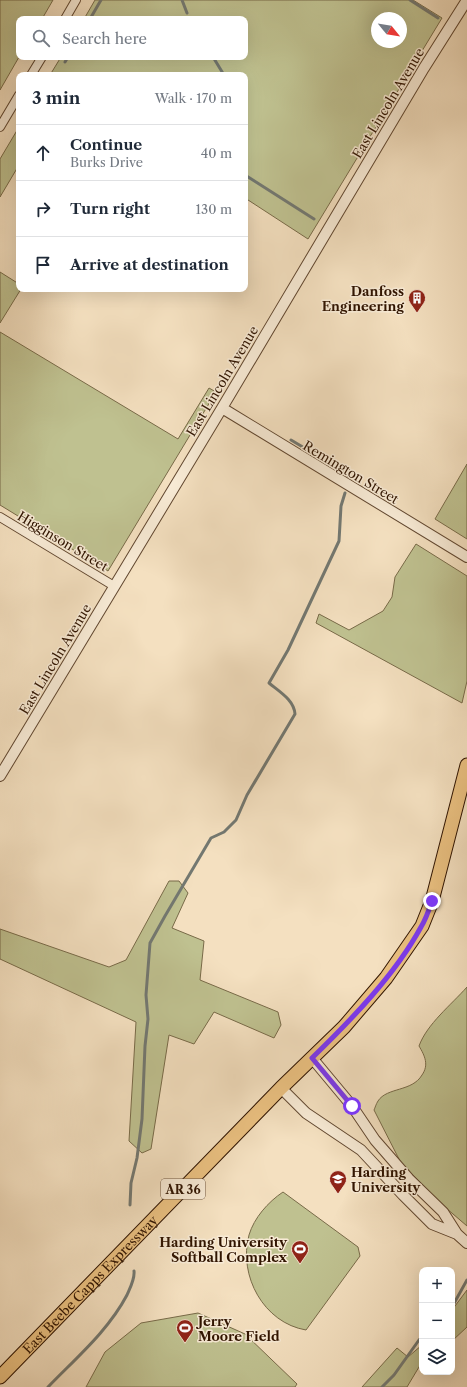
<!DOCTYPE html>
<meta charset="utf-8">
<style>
body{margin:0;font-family:"Libre Caslon Text",serif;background:#f6f6f7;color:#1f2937}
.controls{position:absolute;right:12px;bottom:12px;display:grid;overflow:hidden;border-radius:8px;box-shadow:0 4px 16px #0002}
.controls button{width:36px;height:36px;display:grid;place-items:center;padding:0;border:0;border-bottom:1px solid #e0e1e3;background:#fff;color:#1f2937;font:20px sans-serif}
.compass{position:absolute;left:371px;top:12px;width:36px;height:36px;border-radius:50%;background:#fff;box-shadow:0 4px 16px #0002;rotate:120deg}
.stop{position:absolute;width:12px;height:12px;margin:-9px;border:3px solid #7c3aed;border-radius:50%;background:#fff}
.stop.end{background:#7c3aed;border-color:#fff;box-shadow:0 1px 4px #0008}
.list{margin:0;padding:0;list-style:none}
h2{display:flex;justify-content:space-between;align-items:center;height:52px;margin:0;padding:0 16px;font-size:17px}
h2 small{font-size:13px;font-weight:400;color:#747a83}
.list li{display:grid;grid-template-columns:26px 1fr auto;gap:12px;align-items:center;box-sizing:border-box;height:56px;padding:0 16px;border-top:1px solid #e0e1e3}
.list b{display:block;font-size:15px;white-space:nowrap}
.list p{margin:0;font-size:13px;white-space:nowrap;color:#747a83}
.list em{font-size:13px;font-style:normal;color:#747a83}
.icon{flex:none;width:22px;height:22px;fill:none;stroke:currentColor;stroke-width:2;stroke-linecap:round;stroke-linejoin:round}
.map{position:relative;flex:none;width:467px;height:1387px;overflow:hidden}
.search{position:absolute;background:#fff;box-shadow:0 4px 16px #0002;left:16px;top:16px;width:232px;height:44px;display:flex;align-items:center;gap:10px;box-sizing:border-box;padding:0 14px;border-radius:8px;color:#747a83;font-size:15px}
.panel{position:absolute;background:#fff;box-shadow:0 4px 16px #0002;left:16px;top:72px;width:232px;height:220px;border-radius:8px}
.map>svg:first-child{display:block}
.green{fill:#bfc190;stroke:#786a48;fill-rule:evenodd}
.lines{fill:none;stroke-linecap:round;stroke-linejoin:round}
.stream{stroke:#737871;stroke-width:3}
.minor-casing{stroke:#614730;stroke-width:10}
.tertiary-casing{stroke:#614730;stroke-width:12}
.primary-casing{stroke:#301400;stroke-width:15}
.minor{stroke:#f8ebd6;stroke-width:8}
.tertiary{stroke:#f8ebd6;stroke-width:10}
.primary{stroke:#eac080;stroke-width:13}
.route{stroke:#7c3aed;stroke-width:5}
.labels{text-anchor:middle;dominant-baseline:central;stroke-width:3;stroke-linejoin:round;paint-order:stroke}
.shield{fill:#f8ebd6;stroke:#6c5440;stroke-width:1}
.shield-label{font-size:12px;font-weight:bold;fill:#301400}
.street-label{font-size:13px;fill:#301400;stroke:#f8ebd6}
.poi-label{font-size:13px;font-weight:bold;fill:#301400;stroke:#f8ebd6;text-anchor:end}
</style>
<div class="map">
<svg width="467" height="1387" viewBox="0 0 467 1387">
<rect width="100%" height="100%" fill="#f4e0c0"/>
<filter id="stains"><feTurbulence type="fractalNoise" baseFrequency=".005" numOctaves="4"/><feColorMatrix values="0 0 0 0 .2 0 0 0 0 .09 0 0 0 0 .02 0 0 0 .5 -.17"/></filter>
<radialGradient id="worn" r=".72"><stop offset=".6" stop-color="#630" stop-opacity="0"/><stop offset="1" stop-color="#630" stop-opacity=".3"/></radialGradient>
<path class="green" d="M0 0H53L42 19H19V57L0 90Z
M95 0H413L442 18 308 239 245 198V75H50L61 57H245V19H84ZM377 18H401V42H377Z
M19 127V165L0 197V159Z
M0 272 19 284V289H21L0 323Z
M0 332 178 439 209 388 216 392 108 571 0 505Z
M467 464V539L435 519Z
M416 544 467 576V681L462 703 316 623 319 614 349 630 383 611 392 597 395 577Z
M169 881H179L188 893 172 928 204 941 200 980 278 1012 281 1025 274 1038 214 1012 194 1044 169 1035 151 1149 142 1153 129 1141 136 1022 0 959V929L109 967 126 960Z
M467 987V1226L446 1208 401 1163 374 1110C375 1108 376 1104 378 1101 387 1087 412 1092 422 1075 429 1065 425 1056 419 1046 427 1024 451 1005 467 987Z
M283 1192 358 1247 360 1256 306 1330C264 1323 238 1276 249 1235 254 1218 268 1202 283 1192Z
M467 1290V1327L452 1341V1310Z
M198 1313 245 1334 297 1384 295 1387H86L105 1352 141 1323Z
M422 1345V1362L407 1387H362L397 1348 408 1357Z"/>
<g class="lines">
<path class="stream" d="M182 0 187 13
M410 0 438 18
M90 19 101 0
M213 57 224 75
M65 62 68 57
M245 175 314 219
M291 440 343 471 350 477
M130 1205 131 1183 137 1158 142 1119 145 1046 148 1019 146 995 150 943 165 916 211 838 224 832 236 820 247 795 295 714C294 700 280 692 269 683L288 650 339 541 341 506 345 493
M452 1307 467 1280
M48 1387C76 1358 108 1331 127 1295 130 1288 135 1279 134 1271
M382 1387 394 1375 419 1340 422 1337"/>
<g class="minor-casing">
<path id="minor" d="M65 19 76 0
M31 75 42 57
M0 127 19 95
M0 517 114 586"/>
</g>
<g class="tertiary-casing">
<path id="tertiary" d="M222 408 467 557
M0 776 222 408 424 68 467 0
M312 1058 352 1106 375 1140 409 1179 443 1212 457 1234
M281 1088 306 1113 361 1150 403 1195 432 1224 457 1234 467 1243"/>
</g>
<g class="primary-casing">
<g id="primary">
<path id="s1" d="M0 1377 281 1088 344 1027 386 978 422 926 432 901 467 765"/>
</g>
</g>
<use href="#minor" class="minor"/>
<use href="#tertiary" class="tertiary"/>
<use href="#primary" class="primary"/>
</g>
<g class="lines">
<path class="route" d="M352 1106 312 1058C351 1020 395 975 421 927 426 919 429 910 432 901"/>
</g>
<defs>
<g id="building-pin" transform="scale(0.9)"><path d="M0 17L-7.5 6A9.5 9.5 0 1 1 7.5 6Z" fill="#8f2418" stroke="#f8ebd6"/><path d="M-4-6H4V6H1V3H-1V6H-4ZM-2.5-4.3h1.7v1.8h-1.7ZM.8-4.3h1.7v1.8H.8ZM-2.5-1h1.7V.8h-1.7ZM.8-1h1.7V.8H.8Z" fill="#fff"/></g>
<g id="university-pin" transform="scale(0.9)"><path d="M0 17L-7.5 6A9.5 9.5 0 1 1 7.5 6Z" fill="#8f2418" stroke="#f8ebd6"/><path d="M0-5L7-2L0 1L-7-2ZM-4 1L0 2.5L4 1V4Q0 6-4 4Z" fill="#fff"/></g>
<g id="stadium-pin" transform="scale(0.9)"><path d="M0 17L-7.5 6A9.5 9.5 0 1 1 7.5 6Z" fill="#8f2418" stroke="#f8ebd6"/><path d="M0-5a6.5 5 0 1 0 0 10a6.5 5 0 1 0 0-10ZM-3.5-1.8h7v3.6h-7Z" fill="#fff"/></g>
</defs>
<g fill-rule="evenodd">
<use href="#building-pin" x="417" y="298"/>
<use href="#university-pin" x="338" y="1179"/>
<use href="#stadium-pin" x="300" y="1249"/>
<use href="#stadium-pin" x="185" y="1328"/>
</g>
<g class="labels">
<rect class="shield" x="161" y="1179" width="44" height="20" rx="3"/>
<g class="shield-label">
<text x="183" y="1189">AR 36</text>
</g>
<g class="street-label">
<text transform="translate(388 103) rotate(-59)">East Lincoln Avenue</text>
<text transform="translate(222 381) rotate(-59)">East Lincoln Avenue</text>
<text transform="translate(351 472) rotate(31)">Remington Street</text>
<text transform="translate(63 541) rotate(31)">Higginson Street</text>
<text transform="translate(55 659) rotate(-59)">East Lincoln Avenue</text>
<text stroke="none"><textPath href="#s1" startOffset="129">East Beebe Capps Expressway</textPath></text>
</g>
<g class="poi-label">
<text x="404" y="291">Danfoss<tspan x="404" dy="15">Engineering</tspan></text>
<text x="351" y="1172" text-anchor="start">Harding<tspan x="351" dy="15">University</tspan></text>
<text x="287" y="1242">Harding University<tspan x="287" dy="15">Softball Complex</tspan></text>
<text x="198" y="1321" text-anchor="start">Jerry<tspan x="198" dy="15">Moore Field</tspan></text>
</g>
</g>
<rect width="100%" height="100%" filter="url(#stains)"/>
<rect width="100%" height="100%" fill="url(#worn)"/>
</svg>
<div class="controls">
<button>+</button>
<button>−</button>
<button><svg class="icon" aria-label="layers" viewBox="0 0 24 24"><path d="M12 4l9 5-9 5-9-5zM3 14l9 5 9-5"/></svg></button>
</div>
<svg class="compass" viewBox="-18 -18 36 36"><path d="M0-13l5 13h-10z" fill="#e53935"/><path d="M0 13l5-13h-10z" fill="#747a83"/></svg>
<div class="stop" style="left:352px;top:1106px"></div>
<div class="stop end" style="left:432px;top:901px"></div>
<div class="search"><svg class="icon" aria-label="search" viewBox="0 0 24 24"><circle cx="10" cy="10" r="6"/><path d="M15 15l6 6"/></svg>Search here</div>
<section class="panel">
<h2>3 min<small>Walk · 170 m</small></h2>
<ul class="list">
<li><svg class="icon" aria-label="ahead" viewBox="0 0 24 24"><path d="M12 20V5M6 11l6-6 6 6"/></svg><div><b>Continue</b><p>Burks Drive</p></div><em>40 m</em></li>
<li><svg class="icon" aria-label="right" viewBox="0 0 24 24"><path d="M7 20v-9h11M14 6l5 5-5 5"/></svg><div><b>Turn right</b></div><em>130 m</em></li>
<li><svg class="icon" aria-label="arrive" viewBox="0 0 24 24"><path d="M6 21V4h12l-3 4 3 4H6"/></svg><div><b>Arrive at destination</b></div></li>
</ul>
</section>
</div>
